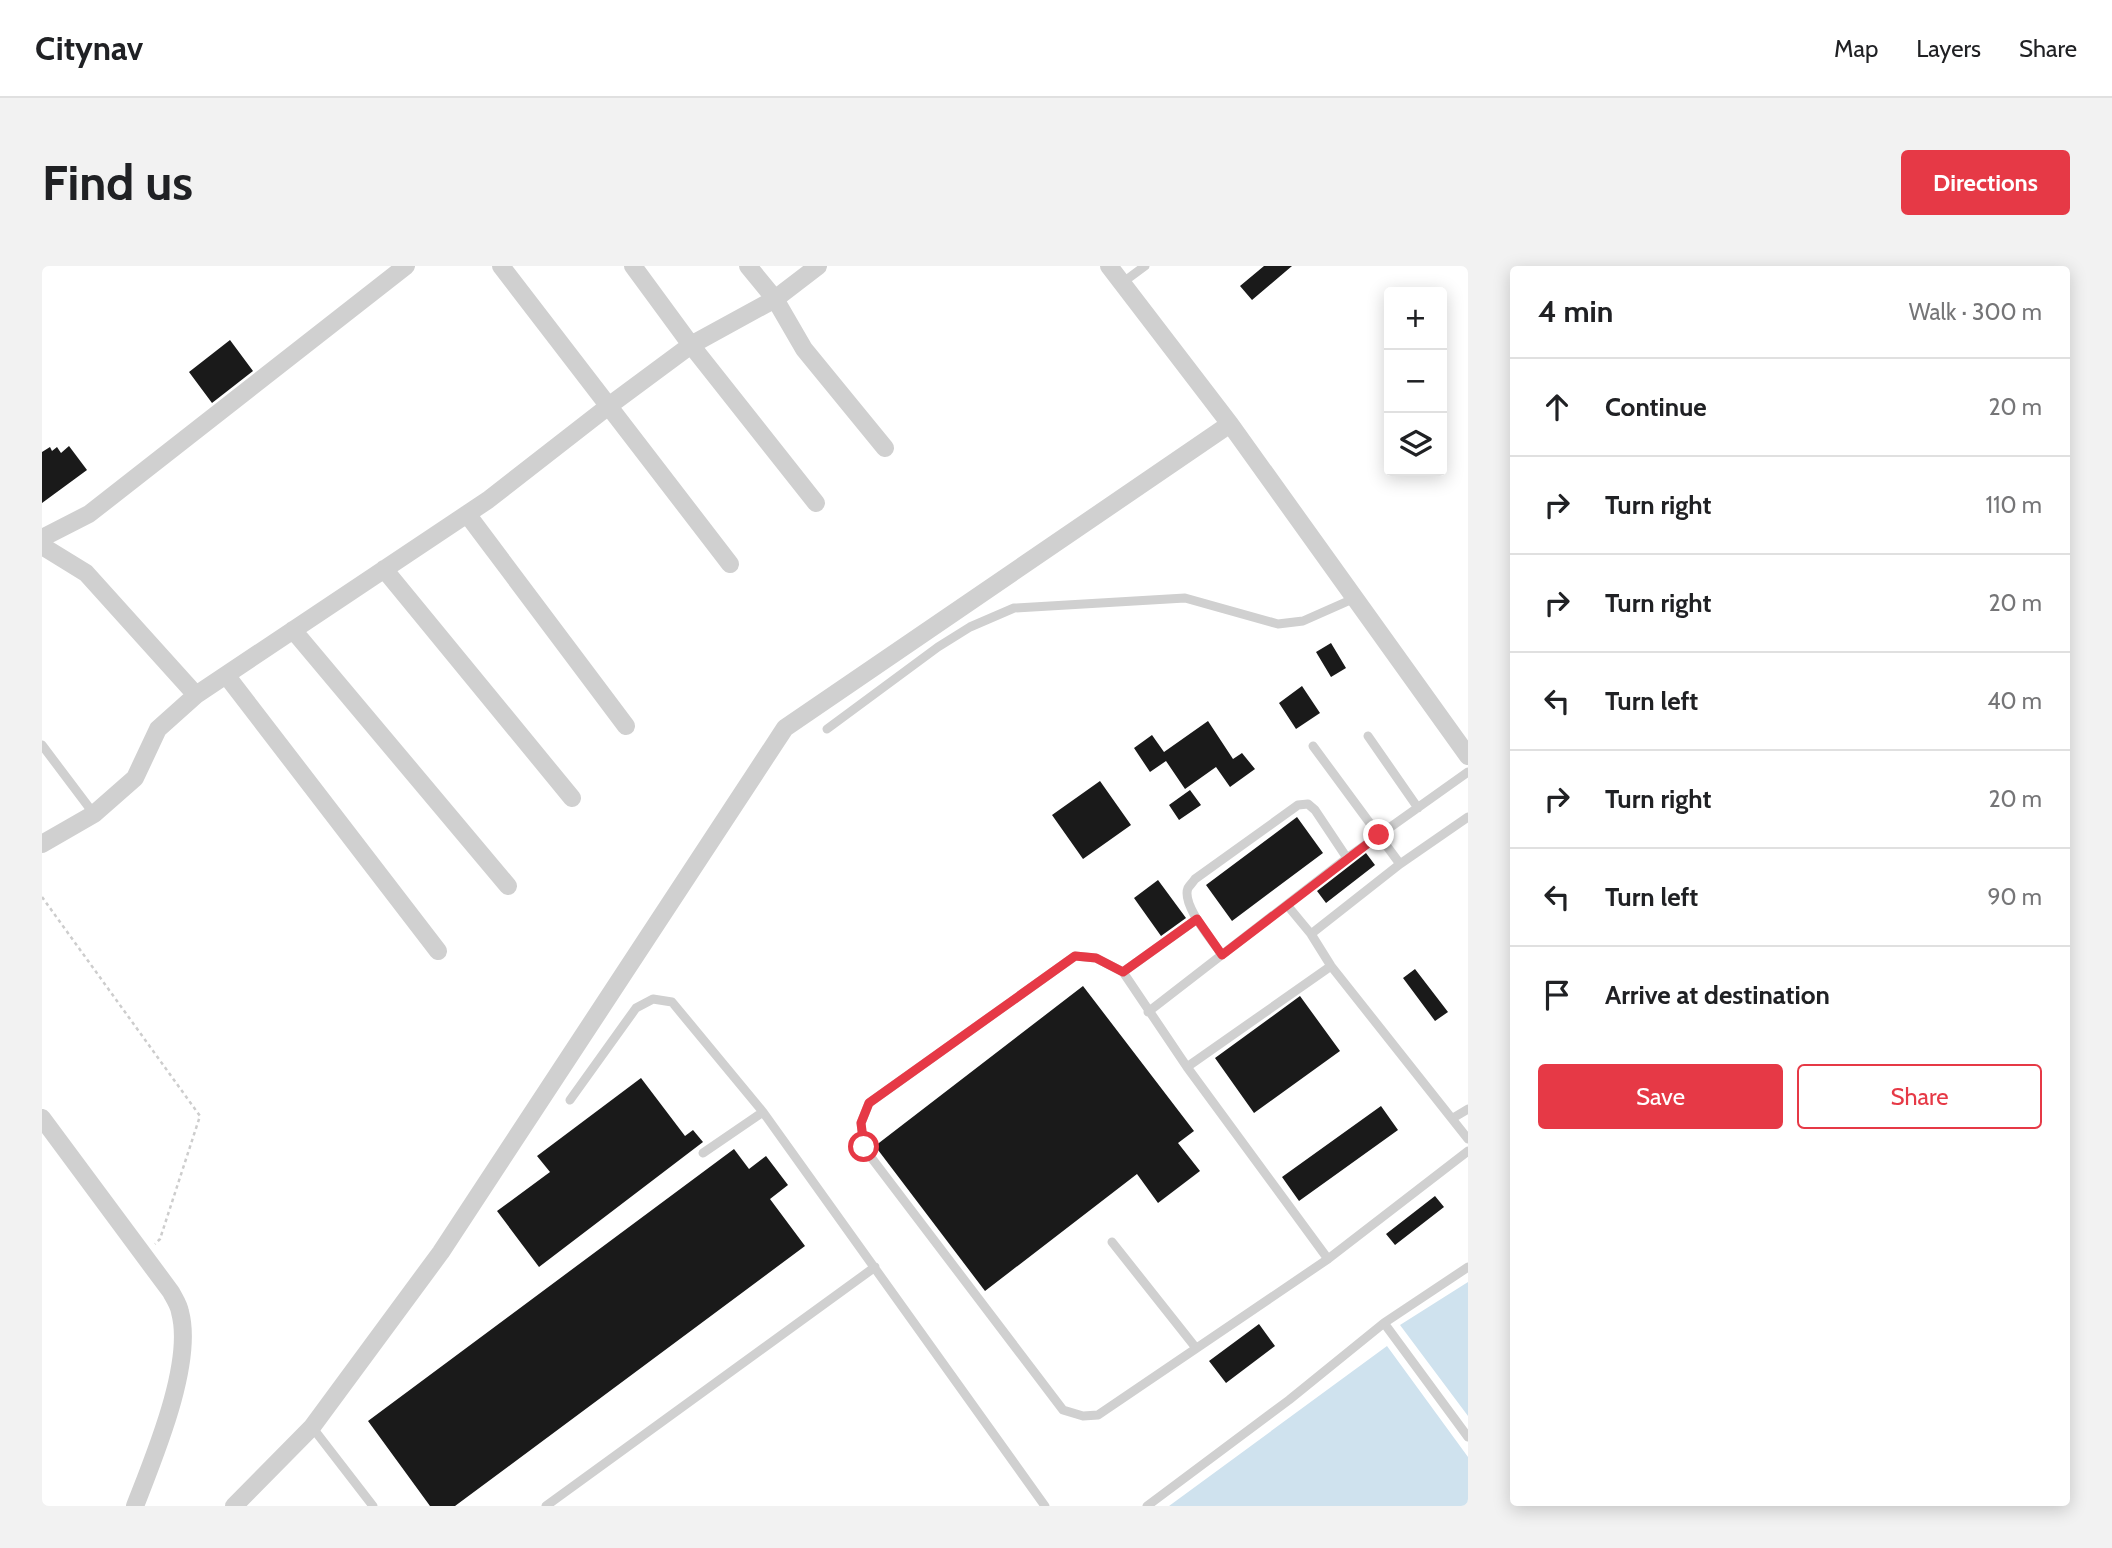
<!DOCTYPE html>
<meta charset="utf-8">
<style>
body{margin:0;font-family:Cabin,sans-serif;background:#f2f2f2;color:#202124}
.controls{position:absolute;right:21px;top:21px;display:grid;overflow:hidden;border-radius:7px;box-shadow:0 4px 18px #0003}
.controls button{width:63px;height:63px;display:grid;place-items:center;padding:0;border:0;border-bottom:2px solid #e0e0e0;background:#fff;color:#202124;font:35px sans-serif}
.stop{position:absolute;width:21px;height:21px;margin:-16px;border:5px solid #e63946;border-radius:50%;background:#fff}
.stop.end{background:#e63946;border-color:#fff;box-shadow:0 2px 7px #0008}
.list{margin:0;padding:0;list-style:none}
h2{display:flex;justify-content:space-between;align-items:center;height:91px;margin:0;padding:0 28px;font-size:30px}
h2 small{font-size:23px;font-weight:400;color:#757577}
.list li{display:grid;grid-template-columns:46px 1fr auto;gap:21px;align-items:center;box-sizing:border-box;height:98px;padding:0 28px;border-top:2px solid #e0e0e0}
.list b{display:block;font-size:26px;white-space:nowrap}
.list em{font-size:23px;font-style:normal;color:#757577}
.actions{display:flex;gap:14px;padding:21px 28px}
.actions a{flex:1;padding:16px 0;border:2px solid #e63946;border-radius:7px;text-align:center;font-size:24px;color:#e63946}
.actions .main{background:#e63946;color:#fff}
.icon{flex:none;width:38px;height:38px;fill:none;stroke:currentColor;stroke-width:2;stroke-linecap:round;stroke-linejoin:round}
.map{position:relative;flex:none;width:1426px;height:1240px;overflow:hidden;border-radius:7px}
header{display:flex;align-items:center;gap:42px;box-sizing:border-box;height:98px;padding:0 35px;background:#fff;border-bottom:2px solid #e0e0e0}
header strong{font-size:33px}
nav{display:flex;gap:38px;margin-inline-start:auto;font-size:24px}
.intro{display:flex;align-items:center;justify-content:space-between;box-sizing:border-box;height:168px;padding:0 42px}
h1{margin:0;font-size:49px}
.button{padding:18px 32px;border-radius:7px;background:#e63946;color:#fff;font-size:24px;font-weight:700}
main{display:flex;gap:42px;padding:0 42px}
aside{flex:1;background:#fff;border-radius:7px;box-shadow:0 4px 18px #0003}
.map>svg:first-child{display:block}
.water{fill:#cfe2ee}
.building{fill:#1a1a1a}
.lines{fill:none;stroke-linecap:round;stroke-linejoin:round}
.path{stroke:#cdcdcd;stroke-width:2.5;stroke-dasharray:3.5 3.5;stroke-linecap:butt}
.service{stroke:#d0d0d0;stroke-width:9}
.minor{stroke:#d0d0d0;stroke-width:18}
.route{stroke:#e63946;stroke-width:9}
</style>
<header>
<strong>Citynav</strong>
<nav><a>Map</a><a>Layers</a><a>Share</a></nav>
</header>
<div class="intro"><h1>Find us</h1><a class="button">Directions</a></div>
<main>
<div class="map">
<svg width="1426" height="1240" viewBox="0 0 1426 1240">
<rect width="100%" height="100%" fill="#fff"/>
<path class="water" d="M1426 1016V1150L1358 1059Z
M1345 1080 1426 1191V1240H1127Z"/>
<path class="building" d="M1222 0H1250L1210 34 1198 20Z
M188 74 211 105 170 137 147 106Z
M27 180 45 204 0 237V186L8 181 10 185 15 181 19 187Z
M1289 377 1304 402 1289 411 1274 386Z
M1260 420 1278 447 1254 463 1237 437Z
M1166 455 1191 493 1200 487 1213 503 1188 521 1174 501 1143 523 1124 495 1108 506 1092 482 1110 469 1122 486Z
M1058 515 1089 559 1041 593 1010 549Z
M1148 524 1159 539 1137 554 1127 539Z
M1255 551 1281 587 1190 655 1164 619Z
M1324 587 1333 599 1284 637 1275 625Z
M1116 614 1144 652 1119 670 1092 632Z
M1373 703 1406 746 1393 755 1361 712Z
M1041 720 1152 865 1136 877 1158 905 1116 937 1095 908 943 1025 833 880Z
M1258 730 1298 785 1212 847 1173 792Z
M599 812 643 870 651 864 661 876 497 1001 455 945 508 906 495 890Z
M1339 840 1356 864 1257 935 1240 911Z
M692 883 707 903 724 890 746 919 728 933 763 980 413 1240H388L326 1155Z
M1393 930 1402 941 1353 979 1344 968Z
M1217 1058 1233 1080 1184 1117 1167 1095Z"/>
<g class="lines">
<path class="path" d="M0 631 158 850 118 973 113 978"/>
<path class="service" d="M1080 17 1103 0
M785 463 896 381 928 361 972 342 1143 332 1236 358 1261 355 1313 332
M1326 470 1376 542
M0 479 52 548
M1271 480 1358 598
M1245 639 1269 668 1289 700 1426 873
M1269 668 1358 598 1426 551
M1180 689C1171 675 1139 639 1146 622 1148 619 1151 616 1153 613L1256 539 1266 538 1273 544 1305 592
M1081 706 1155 653
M1106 746 1305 592 1426 506
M1145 801 1289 700
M528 834 594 742 611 733 630 736 721 846 1003 1240
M1411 852 1426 843
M661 887 721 846
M1070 976 1154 1082
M1286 993 1145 801 1081 706 1054 692 1033 690 827 837 819 857 822 882 1021 1144 1041 1150 1056 1149 1286 993 1426 885
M1342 1057 1426 1171
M270 1161 331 1240
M504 1240 833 1001
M1105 1240 1247 1134 1342 1057 1426 1001"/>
<path class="minor" d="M459 0 688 298
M591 0 649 79 774 237
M706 0 733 33 762 83 843 182
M1067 0 1188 158 1426 490
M425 248 584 460
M0 272 47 248 364 0
M0 280 44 307 154 429
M342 303 530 532
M251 364 466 620
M184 409 396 685
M0 578 52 548 93 512 116 463 154 429 446 234 568 139 649 79 733 33 776 0
M0 852 129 1026C132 1032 137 1039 138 1046 152 1097 112 1191 93 1240
M192 1240 270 1161 399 986 743 462 1188 158"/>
</g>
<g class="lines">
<path class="route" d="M822 881 819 857 827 837 1033 690 1054 692 1081 706 1155 653 1180 689 1337 569"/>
</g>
</svg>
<div class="controls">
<button>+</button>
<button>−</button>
<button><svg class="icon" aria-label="layers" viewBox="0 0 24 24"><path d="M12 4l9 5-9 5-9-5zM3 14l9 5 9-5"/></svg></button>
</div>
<div class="stop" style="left:822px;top:881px"></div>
<div class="stop end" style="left:1337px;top:569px"></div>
</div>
<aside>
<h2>4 min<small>Walk · 300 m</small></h2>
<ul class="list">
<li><svg class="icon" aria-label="ahead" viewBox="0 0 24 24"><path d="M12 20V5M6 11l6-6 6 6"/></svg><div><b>Continue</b></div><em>20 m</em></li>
<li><svg class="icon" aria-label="right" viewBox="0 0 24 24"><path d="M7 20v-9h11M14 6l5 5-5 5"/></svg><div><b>Turn right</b></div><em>110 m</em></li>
<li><svg class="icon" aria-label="right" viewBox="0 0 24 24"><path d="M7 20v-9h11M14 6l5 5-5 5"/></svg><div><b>Turn right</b></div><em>20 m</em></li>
<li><svg class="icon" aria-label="left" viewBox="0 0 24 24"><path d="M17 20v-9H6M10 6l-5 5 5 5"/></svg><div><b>Turn left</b></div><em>40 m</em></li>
<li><svg class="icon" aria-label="right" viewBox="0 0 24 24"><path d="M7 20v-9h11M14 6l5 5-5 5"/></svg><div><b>Turn right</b></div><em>20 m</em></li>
<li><svg class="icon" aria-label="left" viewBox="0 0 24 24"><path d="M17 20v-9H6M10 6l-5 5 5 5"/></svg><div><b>Turn left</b></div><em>90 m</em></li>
<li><svg class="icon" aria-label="arrive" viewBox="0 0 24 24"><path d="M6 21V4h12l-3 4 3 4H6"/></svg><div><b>Arrive at destination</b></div></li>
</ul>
<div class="actions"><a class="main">Save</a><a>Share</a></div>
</aside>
</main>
